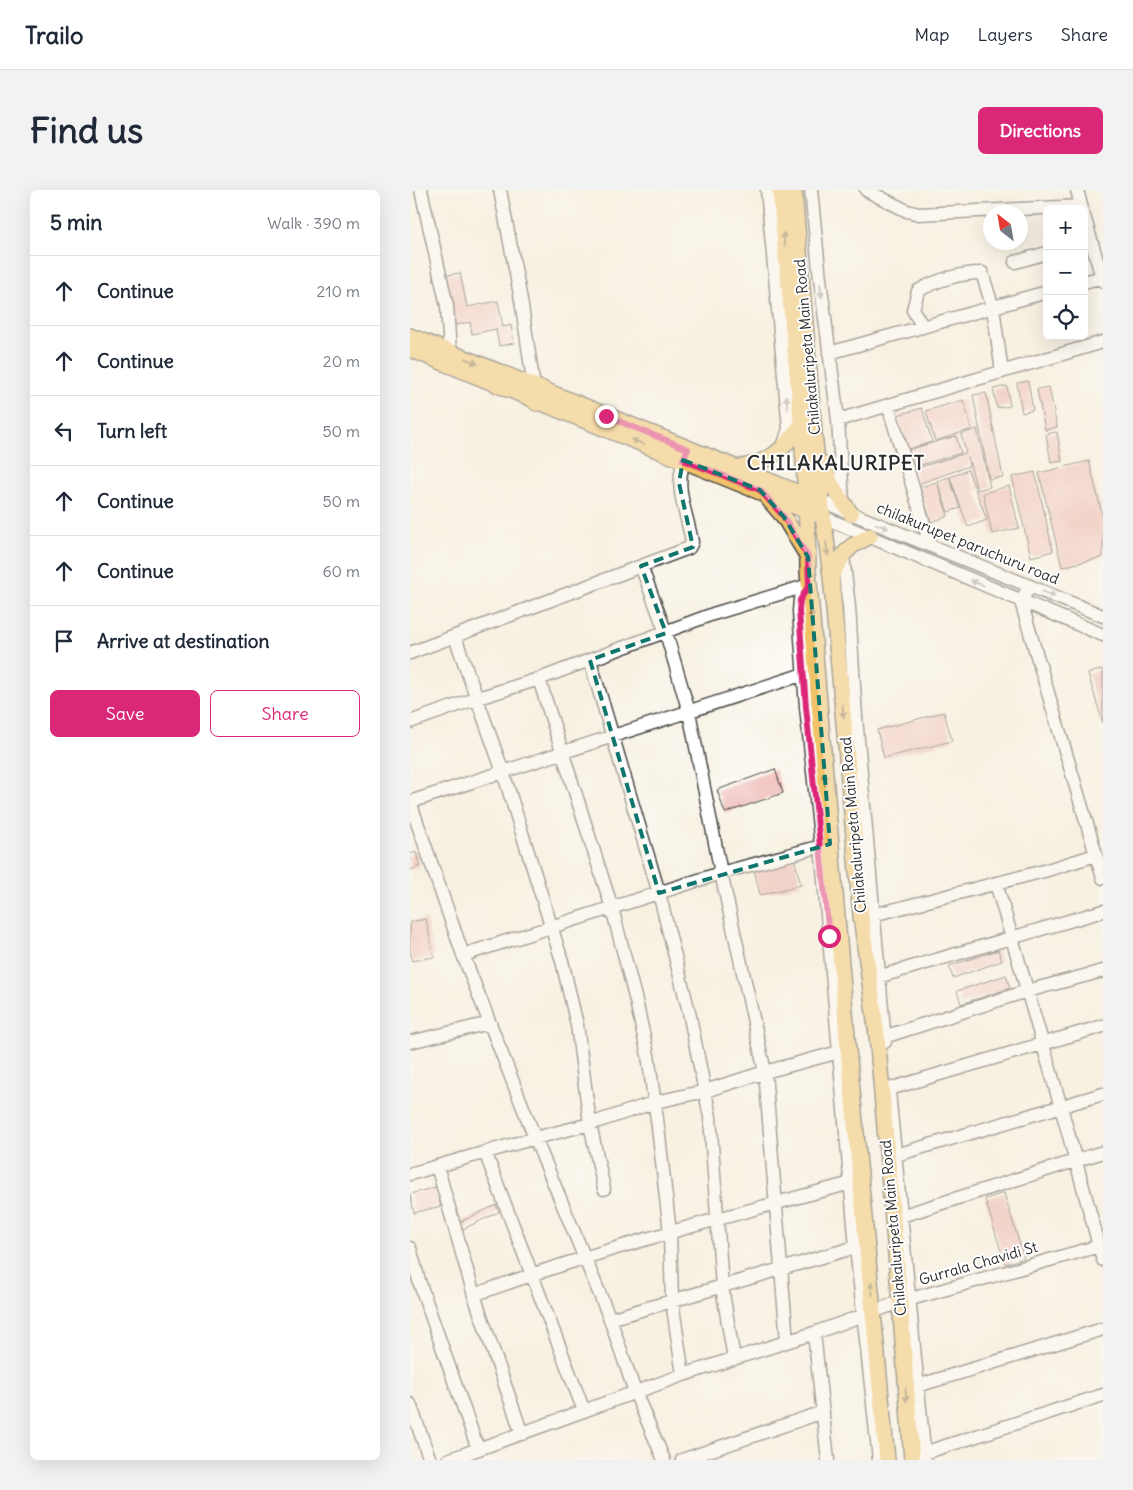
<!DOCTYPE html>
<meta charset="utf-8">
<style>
body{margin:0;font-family:Delius,sans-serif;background:#f2f2f3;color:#1f2937}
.controls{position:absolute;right:15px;top:15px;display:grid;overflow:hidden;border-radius:8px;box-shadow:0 5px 20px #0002}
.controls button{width:45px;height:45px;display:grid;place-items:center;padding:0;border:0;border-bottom:1px solid #e0e1e3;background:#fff;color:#1f2937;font:25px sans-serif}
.compass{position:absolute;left:573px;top:15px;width:45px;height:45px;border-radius:50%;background:#fff;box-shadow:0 5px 20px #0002;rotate:329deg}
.stop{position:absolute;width:15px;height:15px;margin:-11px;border:4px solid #db2777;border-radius:50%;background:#fff}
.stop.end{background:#db2777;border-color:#fff;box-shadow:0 1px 5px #0008}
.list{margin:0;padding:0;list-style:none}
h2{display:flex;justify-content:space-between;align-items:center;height:65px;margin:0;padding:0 20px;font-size:21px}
h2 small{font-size:16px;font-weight:400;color:#747a83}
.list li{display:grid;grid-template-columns:32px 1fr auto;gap:15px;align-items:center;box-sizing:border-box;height:70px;padding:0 20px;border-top:1px solid #e0e1e3}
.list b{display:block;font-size:19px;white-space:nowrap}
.list em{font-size:16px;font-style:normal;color:#747a83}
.actions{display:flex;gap:10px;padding:15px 20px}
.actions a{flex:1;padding:11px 0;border:1px solid #db2777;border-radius:8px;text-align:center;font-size:18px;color:#db2777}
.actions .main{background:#db2777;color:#fff}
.icon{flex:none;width:28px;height:28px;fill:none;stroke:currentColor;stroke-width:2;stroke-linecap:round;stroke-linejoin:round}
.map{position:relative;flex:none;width:693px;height:1270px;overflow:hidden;border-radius:8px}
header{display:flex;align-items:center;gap:30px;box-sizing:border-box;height:70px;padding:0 25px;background:#fff;border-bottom:1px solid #e0e1e3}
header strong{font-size:24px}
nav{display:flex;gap:28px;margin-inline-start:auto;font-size:18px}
.intro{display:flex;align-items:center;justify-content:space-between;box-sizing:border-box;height:120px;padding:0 30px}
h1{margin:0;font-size:35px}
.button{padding:12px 22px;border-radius:8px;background:#db2777;color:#fff;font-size:18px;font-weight:700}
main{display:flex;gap:30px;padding:0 30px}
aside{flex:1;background:#fff;border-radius:8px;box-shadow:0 5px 20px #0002}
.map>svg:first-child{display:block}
.building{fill:#ecb0ac}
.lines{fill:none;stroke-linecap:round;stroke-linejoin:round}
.minor-casing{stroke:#4a4946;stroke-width:15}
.major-casing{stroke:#4a4946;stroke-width:18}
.highway-casing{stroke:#4a4946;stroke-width:20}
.minor{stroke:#fff;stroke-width:12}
.major{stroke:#f1c369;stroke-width:15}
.highway{stroke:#f1c369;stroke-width:18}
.oneway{fill:#8e774a}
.oneway2{fill:#a0a0a0}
.route{stroke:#db2777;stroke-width:6}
.marked{fill:none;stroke:#0f766e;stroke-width:4;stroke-dasharray:10 6;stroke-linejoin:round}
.labels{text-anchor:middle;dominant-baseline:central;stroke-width:4;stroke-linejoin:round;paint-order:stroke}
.street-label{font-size:15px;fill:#2b2b2b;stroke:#fff}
.district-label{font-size:20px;font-weight:bold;letter-spacing:1px;fill:#2b2b2b;stroke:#fff}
</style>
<header>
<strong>Trailo</strong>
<nav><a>Map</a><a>Layers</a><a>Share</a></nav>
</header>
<div class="intro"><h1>Find us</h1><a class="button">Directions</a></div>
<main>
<aside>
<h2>5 min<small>Walk · 390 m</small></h2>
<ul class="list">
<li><svg class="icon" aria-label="ahead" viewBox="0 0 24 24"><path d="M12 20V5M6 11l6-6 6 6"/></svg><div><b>Continue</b></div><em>210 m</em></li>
<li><svg class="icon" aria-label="ahead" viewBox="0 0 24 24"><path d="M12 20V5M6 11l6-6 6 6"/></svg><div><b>Continue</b></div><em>20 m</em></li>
<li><svg class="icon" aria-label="left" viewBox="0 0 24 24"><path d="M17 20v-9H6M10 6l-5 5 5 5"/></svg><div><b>Turn left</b></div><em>50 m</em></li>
<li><svg class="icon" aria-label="ahead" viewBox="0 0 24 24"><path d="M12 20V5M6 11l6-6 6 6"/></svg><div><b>Continue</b></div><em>50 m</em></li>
<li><svg class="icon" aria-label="ahead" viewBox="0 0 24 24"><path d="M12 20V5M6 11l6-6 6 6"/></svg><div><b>Continue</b></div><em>60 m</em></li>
<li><svg class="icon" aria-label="arrive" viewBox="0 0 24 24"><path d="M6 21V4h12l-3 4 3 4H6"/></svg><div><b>Arrive at destination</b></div></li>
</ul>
<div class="actions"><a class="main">Save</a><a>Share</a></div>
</aside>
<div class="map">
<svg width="693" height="1270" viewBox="0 0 693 1270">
<rect width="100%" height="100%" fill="#fff"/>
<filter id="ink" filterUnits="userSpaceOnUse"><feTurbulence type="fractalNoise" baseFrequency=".02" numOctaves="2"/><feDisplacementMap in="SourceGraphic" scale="10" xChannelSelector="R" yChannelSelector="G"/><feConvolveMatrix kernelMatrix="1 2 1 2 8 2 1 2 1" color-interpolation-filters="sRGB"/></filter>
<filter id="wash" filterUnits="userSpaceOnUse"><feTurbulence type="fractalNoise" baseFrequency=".0096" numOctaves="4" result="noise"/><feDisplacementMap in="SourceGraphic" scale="20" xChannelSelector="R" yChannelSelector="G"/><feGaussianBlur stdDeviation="1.12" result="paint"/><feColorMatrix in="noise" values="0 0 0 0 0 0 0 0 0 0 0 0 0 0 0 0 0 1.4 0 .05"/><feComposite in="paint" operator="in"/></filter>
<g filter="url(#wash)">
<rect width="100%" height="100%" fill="#f7f1e2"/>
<g id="blocks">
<path class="building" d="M50 83 57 117 88 111 93 137 101 135 104 153 89 156 86 139 62 144 60 132 42 136 32 86Z
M618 191 623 220 612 223 607 193Z
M597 196 600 216 587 218 583 199Z
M639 197 647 237 635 240 627 199Z
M576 203 593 287 579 289 563 205Z
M553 210 562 239 525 251 516 221Z
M512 218 522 252 498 259 488 225Z
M567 239 580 297 567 300 558 267 559 276 508 294 504 279 556 263 551 244Z
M647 242 652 271 641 273 636 244Z
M546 246 551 263 504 277 498 260Z
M679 271 693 328V367L652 377 629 283Z
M558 280 577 330 558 337 540 287Z
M625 282 643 361 621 367 602 287Z
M539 287 550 318 538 322 527 291Z
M527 292 538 326 521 332 510 297Z
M599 296 609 338 582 344 573 303Z
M692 479 693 482V533L678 484Z
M534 522 542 551 474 568 467 540Z
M365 579 373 603 315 623 307 600Z
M6 662 10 676 0 680V664Z
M384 668 391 695 350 705 344 678Z
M16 729 24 767 2 771 0 760V732Z
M588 760 592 771 543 788 539 776Z
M596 785 600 798 551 814 547 801Z
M26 997 31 1016 4 1023 0 1004Z
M594 1003 614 1068 595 1074 575 1009Z
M86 1015 89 1022 53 1039 50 1032Z"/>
</g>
</g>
<g filter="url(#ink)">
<use href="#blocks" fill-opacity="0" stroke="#4a4946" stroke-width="1"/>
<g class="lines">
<g class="minor-casing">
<path id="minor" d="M11 0 37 116 40 162
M90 0 111 110 124 197
M357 0 379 239 374 254
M401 0 410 89 428 230 433 313
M456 0 497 21 509 24 671 16
M667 0 672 19
M674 26 693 91
M605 72 637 63
M674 92 692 87
M513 137 503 120 508 101C526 90 551 83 572 83L583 118 592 182
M419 163 637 102
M478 215 520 354
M428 230 693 152
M411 311 693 426
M413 327 693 445
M433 366 439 417 446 527 475 852
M231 376 256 443 279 522 311 683 355 882 377 1151
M399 393 390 410 389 421 396 517 411 656 446 1057 469 1270
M619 396 611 412 693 688
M45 447 93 582 152 771 167 835 180 934 194 999
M0 463 279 358 282 352C276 318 262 296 277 262
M180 470 249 703 279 822 300 927 312 1097 324 1169
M129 489 202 718 226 811 238 865 248 937 260 1043 262 1111 273 1185
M0 532 68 508 129 489 303 424 399 395
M0 612 53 765 125 948 200 1129 225 1202 254 1270
M0 612 394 484
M586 693 651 917 693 1070
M463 725 634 681 686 665
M53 765 311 683 419 654
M468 787 693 721
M474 847 617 801 693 781
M0 852 80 833
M479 899 693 836
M479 902 515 1270
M75 962 174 1221
M486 965 693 904
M27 976 64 1105 112 1244
M0 984 125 948 180 934 246 912 295 901 355 882 429 862
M491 1026 693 962
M0 1058 10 1094 68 1259
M64 1105C187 1060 315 1027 441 993
M200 1129 446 1057
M404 1143 418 1270
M507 1196 693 1139
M0 1214 20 1270
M514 1263 693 1205
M38 1270 273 1185 404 1143 490 1112 693 1055
M272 1270 413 1222"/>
</g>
<g class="major-casing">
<path id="major" d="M370 0C381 127 397 254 398 381L438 858 477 1270
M384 0 404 242 411 311 421 386 451 726 467 845 490 1112 502 1270
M0 146 404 309
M0 159 404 324
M413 274 421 294 441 324
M326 278C360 273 372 262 391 235
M355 305 374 327 398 367
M421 386 434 364 442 356 460 346"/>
</g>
<g class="highway-casing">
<path id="highway" d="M127 212 132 200"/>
</g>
<use href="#minor" class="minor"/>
<use href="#major" class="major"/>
<use href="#highway" class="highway"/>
</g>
<defs><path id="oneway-solid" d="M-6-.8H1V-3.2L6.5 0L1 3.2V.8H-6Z" transform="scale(1.25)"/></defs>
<g class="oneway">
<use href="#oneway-solid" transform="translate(374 49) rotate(-95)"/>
<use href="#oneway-solid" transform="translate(61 171) rotate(22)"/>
<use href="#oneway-solid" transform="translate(228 252) rotate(-158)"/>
<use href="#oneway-solid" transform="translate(417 359) rotate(82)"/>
<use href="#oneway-solid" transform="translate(402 427) rotate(-95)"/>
<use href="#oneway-solid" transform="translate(433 521) rotate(85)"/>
<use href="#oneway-solid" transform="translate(415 589) rotate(-95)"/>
<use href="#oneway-solid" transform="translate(462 1099) rotate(-95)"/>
<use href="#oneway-solid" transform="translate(496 1205) rotate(85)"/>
</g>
<g class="oneway2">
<use href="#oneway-solid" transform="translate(411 101) rotate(83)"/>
<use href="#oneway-solid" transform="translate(377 212) rotate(-95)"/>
<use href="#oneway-solid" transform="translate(472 336) rotate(21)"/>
<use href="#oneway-solid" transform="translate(567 393) rotate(-157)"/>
<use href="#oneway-solid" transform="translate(639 404) rotate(22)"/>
</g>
</g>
<g class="lines" filter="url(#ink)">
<path class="route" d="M196 226 278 259 273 270 350 300 374 327 398 367 399 395 390 410 389 421 396 517 419 746"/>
</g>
<path d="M0 0H693V1270H0ZM273 270 350 300 374 327 398 367 420 654 249 703 180 470 256 443 231 376 283 357 269 293Z" fill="#f7f1e2" fill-opacity=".55" fill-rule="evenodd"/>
<path class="marked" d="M273 270 350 300 374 327 398 367 420 654 249 703 180 470 256 443 231 376 283 357 269 293Z"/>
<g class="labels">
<g class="street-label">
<text transform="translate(397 157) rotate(-95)">Chilakaluripeta Main Road</text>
<text transform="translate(558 353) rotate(22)">chilakurupet paruchuru road</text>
<text transform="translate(443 635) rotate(-95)">Chilakaluripeta Main Road</text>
<text transform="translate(483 1038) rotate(-95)">Chilakaluripeta Main Road</text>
<text transform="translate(568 1073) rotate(-16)">Gurrala Chavidi St</text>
</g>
<g class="district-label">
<text x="426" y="272">CHILAKALURIPET</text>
</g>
</g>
</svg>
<div class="controls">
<button>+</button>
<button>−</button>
<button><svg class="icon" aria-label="locate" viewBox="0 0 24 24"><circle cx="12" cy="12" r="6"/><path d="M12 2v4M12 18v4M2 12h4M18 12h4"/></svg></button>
</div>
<svg class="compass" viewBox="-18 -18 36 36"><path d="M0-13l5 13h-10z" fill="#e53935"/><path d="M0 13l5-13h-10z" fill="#747a83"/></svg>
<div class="stop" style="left:419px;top:746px"></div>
<div class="stop end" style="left:196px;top:226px"></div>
</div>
</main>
